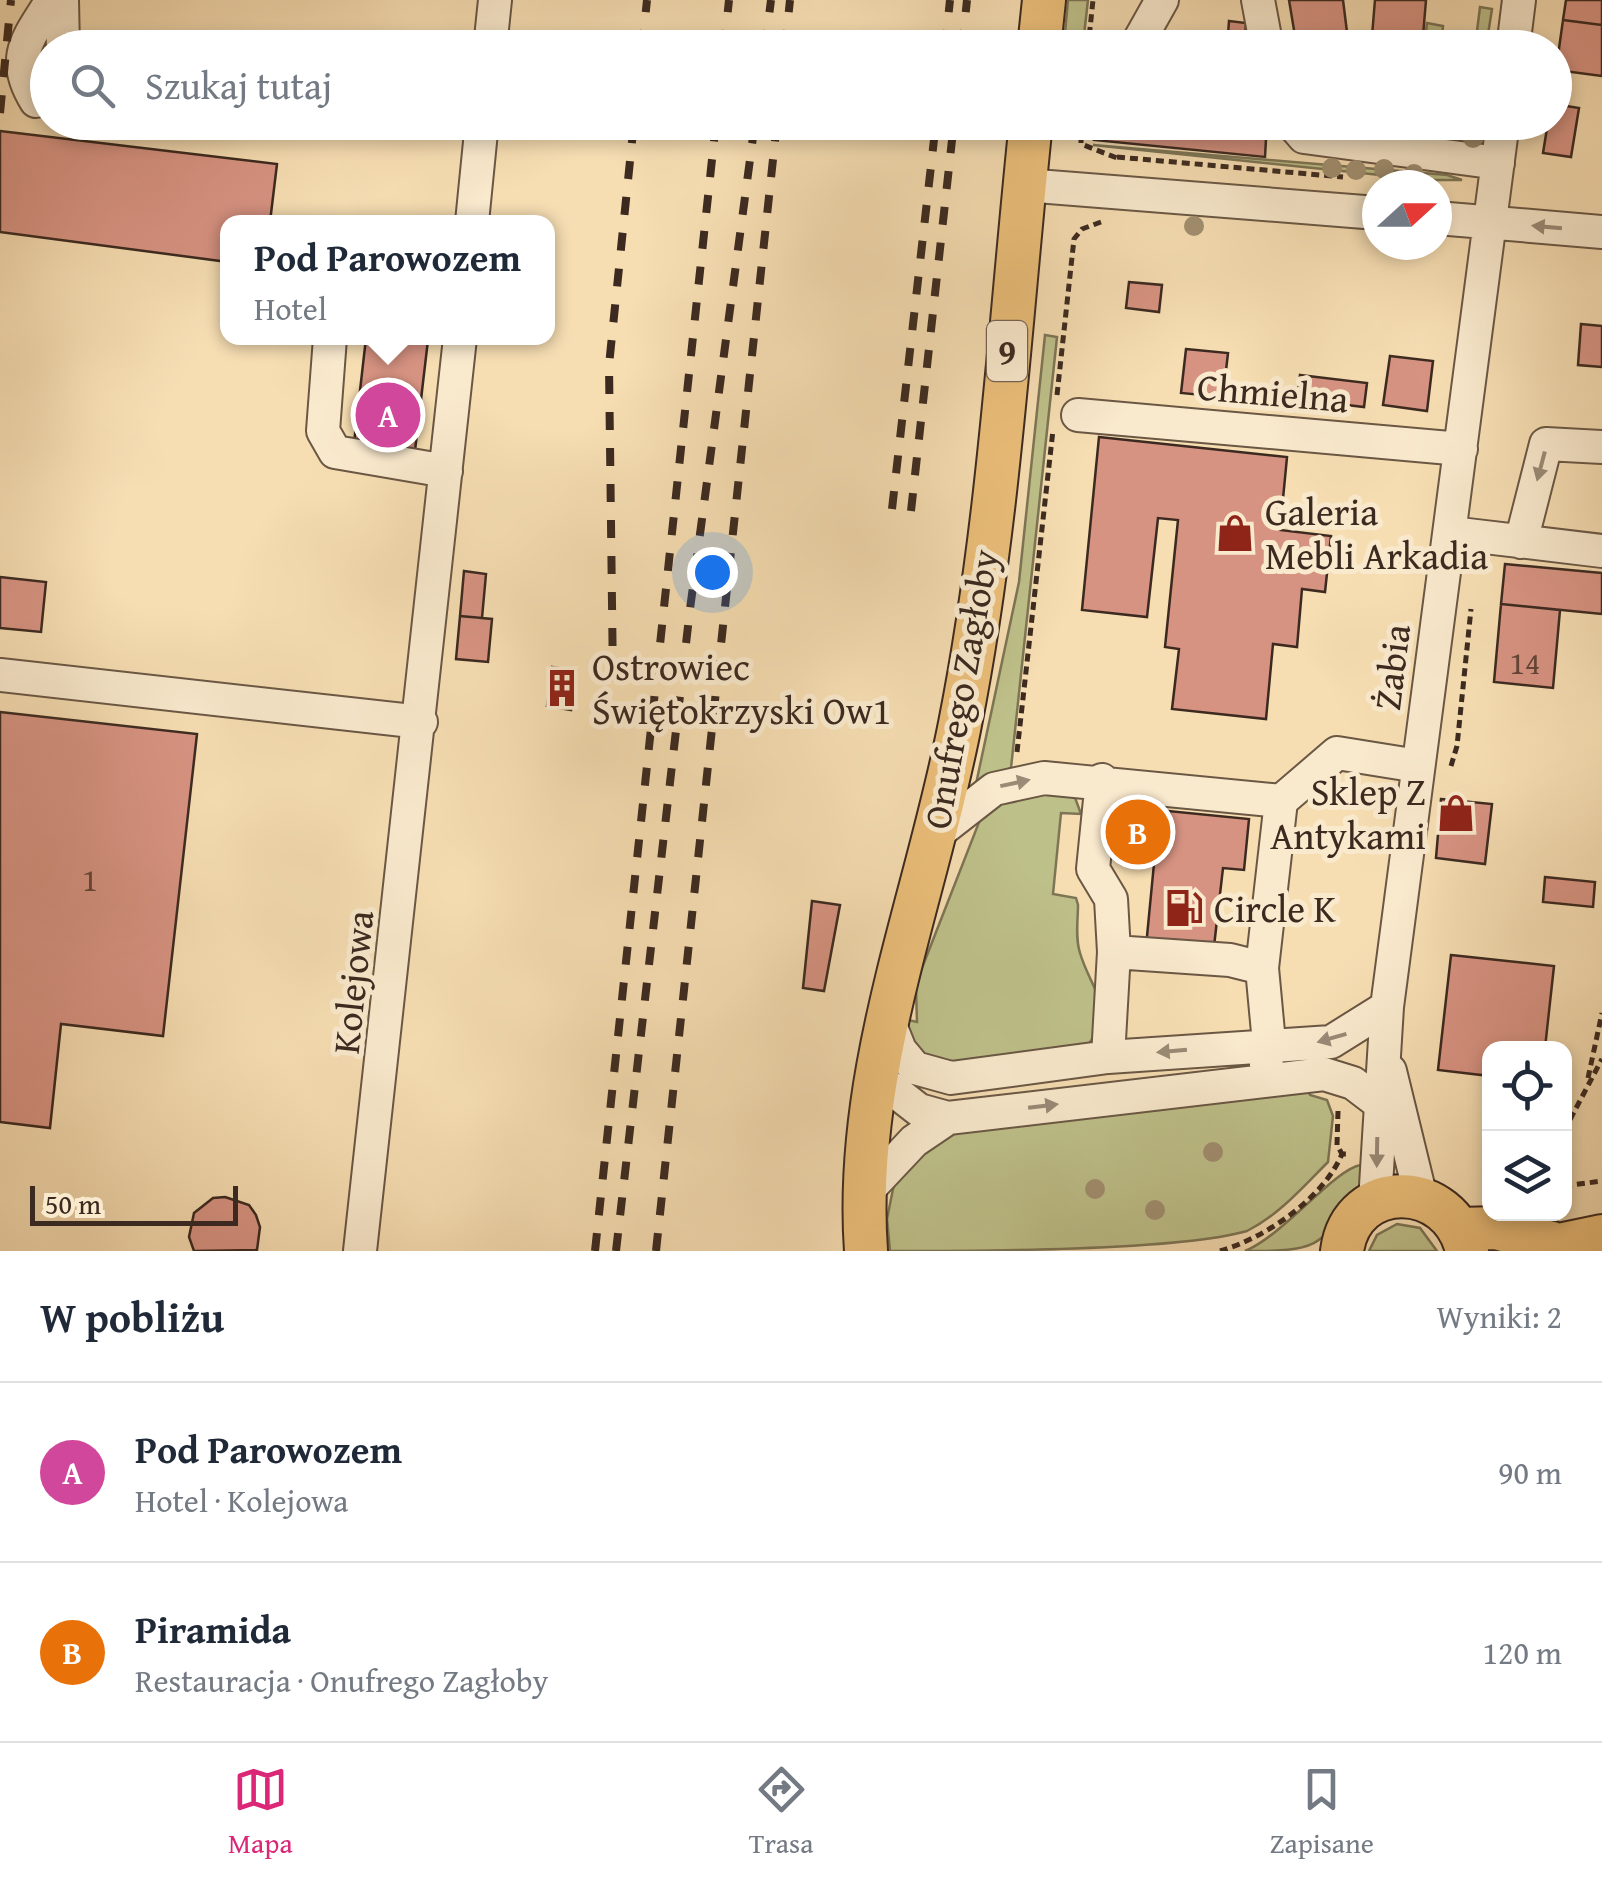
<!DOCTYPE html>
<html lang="pl">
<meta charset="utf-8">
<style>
body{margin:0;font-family:"Gentium Book Plus",serif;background:#f2f2f3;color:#1f2937}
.controls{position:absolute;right:30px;bottom:30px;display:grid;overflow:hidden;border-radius:20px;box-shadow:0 5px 15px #0003}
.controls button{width:90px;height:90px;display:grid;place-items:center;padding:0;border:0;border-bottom:2px solid #e0e1e3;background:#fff;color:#1f2937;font:50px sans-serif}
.compass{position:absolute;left:1362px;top:170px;width:90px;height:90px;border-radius:50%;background:#fff;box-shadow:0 5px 15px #0003;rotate:69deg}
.scale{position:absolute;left:30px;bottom:25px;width:208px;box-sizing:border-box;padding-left:10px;border:5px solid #3c2a20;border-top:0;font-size:28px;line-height:35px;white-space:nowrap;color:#3c2a20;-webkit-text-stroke:8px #f9e9cd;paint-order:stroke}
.you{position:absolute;left:712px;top:572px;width:35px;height:35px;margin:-25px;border:8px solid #fff;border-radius:50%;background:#1a73e8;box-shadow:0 0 0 15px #1a73e833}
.badge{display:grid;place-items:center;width:65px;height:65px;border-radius:50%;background:#db2777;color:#fff;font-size:32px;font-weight:700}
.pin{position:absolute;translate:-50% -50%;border:5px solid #fff;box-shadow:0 2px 10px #0006}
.popup{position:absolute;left:220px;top:215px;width:335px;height:130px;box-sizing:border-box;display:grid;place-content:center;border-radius:20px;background:#fff;filter:drop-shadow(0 2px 8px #0005);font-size:32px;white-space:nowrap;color:#747a83}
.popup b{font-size:38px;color:#1f2937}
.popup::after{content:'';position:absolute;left:50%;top:100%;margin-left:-20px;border:20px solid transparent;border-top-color:#fff}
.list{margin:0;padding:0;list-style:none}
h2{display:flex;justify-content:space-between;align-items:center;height:130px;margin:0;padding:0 40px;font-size:42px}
h2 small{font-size:32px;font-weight:400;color:#747a83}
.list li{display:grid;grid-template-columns:65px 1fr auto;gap:30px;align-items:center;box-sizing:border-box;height:180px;padding:0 40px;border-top:2px solid #e0e1e3}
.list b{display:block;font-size:38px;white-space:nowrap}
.list p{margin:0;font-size:32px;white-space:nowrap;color:#747a83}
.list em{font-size:32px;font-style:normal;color:#747a83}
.icon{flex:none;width:55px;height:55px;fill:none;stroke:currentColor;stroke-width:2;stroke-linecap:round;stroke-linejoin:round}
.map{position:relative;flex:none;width:1602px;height:1251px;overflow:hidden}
.search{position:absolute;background:#fff;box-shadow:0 5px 15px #0003;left:30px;right:30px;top:30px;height:110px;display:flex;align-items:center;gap:25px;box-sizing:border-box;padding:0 35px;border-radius:55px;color:#747a83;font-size:38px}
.sheet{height:490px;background:#fff}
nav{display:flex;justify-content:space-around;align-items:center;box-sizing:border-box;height:140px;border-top:2px solid #e0e1e3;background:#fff;font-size:28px;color:#747a83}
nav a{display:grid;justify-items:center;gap:5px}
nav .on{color:#db2777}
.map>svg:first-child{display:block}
.green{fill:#bec08a;stroke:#7d7555;stroke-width:2.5}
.building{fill:#d79382;stroke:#3c2a20;stroke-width:2.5}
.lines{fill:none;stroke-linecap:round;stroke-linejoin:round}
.minor-casing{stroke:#6a5744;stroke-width:36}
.major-casing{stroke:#3c2a20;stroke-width:46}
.path{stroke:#3c2a20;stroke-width:5;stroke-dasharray:8 5;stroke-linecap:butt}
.minor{stroke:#f9e9cd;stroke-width:32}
.major{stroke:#ebbe79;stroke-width:42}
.rail{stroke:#3c2a20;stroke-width:8;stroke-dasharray:18 18;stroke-linecap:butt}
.tree{fill:#a18f70}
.oneway{fill:#9a8a76}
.labels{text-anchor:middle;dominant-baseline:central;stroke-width:10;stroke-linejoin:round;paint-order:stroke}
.number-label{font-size:32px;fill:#634438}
.shield{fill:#f9e9cd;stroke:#756354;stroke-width:2.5}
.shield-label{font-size:35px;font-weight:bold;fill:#3c2a20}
.street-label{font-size:38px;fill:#3c2a20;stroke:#f9e9cd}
.poi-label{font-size:38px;fill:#3c2a20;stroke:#f9e9cd;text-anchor:start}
</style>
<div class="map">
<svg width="1602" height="1251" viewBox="0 0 1602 1251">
<rect width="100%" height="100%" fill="#f6ddb2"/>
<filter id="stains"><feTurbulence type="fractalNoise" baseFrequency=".002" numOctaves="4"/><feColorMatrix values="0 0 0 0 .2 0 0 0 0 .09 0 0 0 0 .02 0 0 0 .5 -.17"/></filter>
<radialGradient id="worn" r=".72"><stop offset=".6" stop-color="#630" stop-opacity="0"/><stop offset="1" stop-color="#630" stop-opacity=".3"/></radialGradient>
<path class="green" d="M1068 0H1088L1083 44 1071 43 1065 33Z
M1480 7 1492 9 1486 47H1475Z
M1427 23 1443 26 1441 47H1424Z
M1093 145 1447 175 1462 180H1428Z
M1045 335 1057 337 1011 768 976 784 1019 582Z
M1017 792 1074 795 1081 814 1061 813 1053 894 1076 898 1078 905C1078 920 1075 938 1080 953 1092 993 1117 1006 1086 1048L941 1078 886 1015 917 1022 916 989 922 968 983 812Z
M1305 1084 1310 1095 1327 1100 1333 1116 1328 1162C1303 1187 1279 1215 1247 1231 1178 1251 974 1251 890 1251L887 1219 893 1189 907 1156 960 1125Z
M1361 1165 1363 1184C1319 1247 1324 1251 1245 1251 1284 1235 1334 1169 1361 1165Z
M1397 1224 1420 1228 1437 1251H1369L1377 1235Z"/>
<path class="building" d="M1289 0H1343L1349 48H1297Z
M1375 0H1426L1422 48H1371Z
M1566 0H1602V25L1563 20Z
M1563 20 1602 25V76L1556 70Z
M1229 21 1246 23 1245 37 1228 35Z
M1554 104 1579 108 1571 157 1543 153 1548 122H1554Z
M1096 122H1255L1253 138 1266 139 1265 157 1094 140Z
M1396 122H1444V128Z
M0 131 277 164 270 222H228V262L0 232Z
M1129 282 1162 285 1159 312 1126 308Z
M1581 324 1602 326V367L1578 365Z
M366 338 428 340 414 459 353 452Z
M1186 349 1228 353 1223 397 1181 393Z
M1390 356 1433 361 1427 411 1383 405Z
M1300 375 1367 383 1364 407 1297 399Z
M1099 437 1287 457 1280 530 1331 536 1325 592 1302 589 1297 647 1273 644 1266 719 1172 709 1179 649 1165 647 1178 520 1158 518 1147 617 1082 610Z
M1505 564 1602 573V614L1501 604Z
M464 571 486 574 482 618 460 616Z
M0 577 46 582 41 632 0 628Z
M1501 604 1560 610 1553 688 1494 682Z
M460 616 492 619 488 662 456 659Z
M552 667 576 670 571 710 547 706Z
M0 712 197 734 163 1036 61 1024 50 1128 0 1122Z
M1441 799 1492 804 1485 864 1436 858Z
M1128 807 1249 819 1244 870 1223 868 1213 955 1146 947 1155 853 1135 851 1131 856 1117 848Z
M1545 877 1595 882 1593 907 1543 902Z
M812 901 840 905 824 991 803 988Z
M1451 955 1554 966 1545 1048H1490V1076L1438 1070Z
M225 1197 249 1205 256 1215 260 1227 257 1250 194 1251 189 1237 194 1213 213 1198Z"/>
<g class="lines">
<g class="minor-casing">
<path id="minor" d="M62 0 63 48
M1258 0 1267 48
M490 48 495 0
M1135 48 1162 0
M1513 48 1519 0
M48 96 36 101C9 57 28 39 52 0
M1291 122 1304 137 1498 163
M1024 185 1377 213
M1437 218 1602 232
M472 222 482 122
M330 338 323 431 335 452 446 471
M1078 415 1461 449
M1451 533 1602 551
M1521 542 1546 444 1602 447
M0 675 421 722
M1102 780 1093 869 1111 899 1114 952
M935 835 994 789 1044 778 1281 801
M1262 968 1281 801 1337 753 1418 766
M886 1015 900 1050 915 1068 951 1078 1108 1057 1331 1042 1387 1007
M1108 1057 1114 952 1230 960 1262 968 1269 1043 1266 1065
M1390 1071 1421 1198
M878 1078 919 1110 948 1118 1324 1074 1353 1083 1378 1102
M865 1193 914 1141 948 1118
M1375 1202 1387 1007 1503 122
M360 1251 460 338"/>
</g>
<g class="major-casing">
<path id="major" d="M1039 48 1044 0
M1460 1229 1496 1228 1552 1243
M866 1251C853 1070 926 899 960 724 999 527 1010 322 1031 122
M1342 1251C1352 1177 1451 1179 1467 1251
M1530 1251 1602 1236"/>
</g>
<path class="path" d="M1088 48 1093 0
M1081 122V144L1117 158
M1117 157 1343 177
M1384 182 1412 184
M1057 395 1074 239 1082 229 1101 222
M1017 752 1053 430
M1451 766 1457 746 1471 609
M1588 1078 1602 1013
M1338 1111 1337 1145 1342 1154
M1564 1131 1602 1059
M1564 1186 1602 1181
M1220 1251C1265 1238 1323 1199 1342 1154H1348"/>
<use href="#minor" class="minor"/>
<use href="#major" class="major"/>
<path class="rail" d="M642 48 647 0
M724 48 729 0
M765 48 771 0
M785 48 790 0
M945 48 950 0
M962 48 967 0
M0 113 11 0
M892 509 936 122
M911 511 954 122
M613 682 609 365 634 122
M595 1251 716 122
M616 1251 690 609 755 122
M656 1251 777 122"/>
</g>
<g class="tree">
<circle cx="1473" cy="138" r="10"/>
<circle cx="1332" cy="168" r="10"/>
<circle cx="1384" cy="169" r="10"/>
<circle cx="1356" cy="170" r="10"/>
<circle cx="1414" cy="174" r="10"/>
<circle cx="1194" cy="226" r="10"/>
<circle cx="1213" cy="1152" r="10"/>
<circle cx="1095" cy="1189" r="10"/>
<circle cx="1155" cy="1210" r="10"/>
</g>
<defs><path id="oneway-solid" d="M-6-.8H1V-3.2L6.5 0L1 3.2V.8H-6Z" transform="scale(2.5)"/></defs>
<g class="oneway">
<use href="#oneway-solid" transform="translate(1547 227) rotate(-175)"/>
<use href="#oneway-solid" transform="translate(1541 466) rotate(105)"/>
<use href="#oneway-solid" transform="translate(1015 783) rotate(-12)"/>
<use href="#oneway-solid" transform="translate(1332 1038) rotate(164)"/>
<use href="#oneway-solid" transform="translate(1172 1051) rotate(175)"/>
<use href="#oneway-solid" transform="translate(1043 1106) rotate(-7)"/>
<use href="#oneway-solid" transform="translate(1377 1152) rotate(91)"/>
</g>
<defs>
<g id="shop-bare" transform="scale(3)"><path d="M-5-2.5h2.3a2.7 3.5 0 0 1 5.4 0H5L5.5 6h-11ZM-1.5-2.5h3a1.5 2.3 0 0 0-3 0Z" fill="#8f2418" stroke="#f9e9cd" stroke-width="2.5" paint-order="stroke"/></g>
<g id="building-bare" transform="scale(3)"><path d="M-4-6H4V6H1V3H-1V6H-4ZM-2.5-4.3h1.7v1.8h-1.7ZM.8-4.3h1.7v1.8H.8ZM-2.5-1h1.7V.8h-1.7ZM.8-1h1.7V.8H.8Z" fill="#8f2418" stroke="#f9e9cd" stroke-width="2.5" paint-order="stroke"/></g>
<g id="fuel-bare" transform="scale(3)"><path d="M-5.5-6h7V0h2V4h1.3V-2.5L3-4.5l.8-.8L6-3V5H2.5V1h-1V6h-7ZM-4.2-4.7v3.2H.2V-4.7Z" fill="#8f2418" stroke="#f9e9cd" stroke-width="2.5" paint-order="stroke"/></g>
</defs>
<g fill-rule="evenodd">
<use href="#shop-bare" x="1235" y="533"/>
<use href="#building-bare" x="562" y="688"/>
<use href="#shop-bare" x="1456" y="813"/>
<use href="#fuel-bare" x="1184" y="908"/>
</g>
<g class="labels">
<g class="number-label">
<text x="1525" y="662">14</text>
<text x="90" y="879">1</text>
</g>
<rect class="shield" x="987" y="321" width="40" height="60" rx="8"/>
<g class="shield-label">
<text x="1007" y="351">9</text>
</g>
<g class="street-label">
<text transform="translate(1273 392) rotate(5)">Chmielna</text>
<text transform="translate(1391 667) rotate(-83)">Żabia</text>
<text transform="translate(960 689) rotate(-80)">Onufrego Zagłoby</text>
<text transform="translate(352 982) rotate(-84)">Kolejowa</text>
</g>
<g class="poi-label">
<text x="1265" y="511">Galeria<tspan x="1265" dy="44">Mebli Arkadia</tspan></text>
<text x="592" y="666">Ostrowiec<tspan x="592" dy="44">Świętokrzyski Ow1</tspan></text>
<text x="1426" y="791" text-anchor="end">Sklep Z<tspan x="1426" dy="44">Antykami</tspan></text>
<text x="1214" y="908">Circle K</text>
</g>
</g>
<rect width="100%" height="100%" filter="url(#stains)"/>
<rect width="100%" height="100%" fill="url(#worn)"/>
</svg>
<div class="controls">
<button><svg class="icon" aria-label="locate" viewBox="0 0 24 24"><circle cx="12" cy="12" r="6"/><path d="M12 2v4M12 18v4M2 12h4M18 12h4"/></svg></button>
<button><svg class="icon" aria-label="layers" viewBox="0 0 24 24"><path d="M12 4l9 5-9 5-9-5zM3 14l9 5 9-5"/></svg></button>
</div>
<svg class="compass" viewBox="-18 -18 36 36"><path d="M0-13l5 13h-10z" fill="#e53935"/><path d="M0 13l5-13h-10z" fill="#747a83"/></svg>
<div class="scale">50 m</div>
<div class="you"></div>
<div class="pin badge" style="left:388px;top:415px;background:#d1479c">A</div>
<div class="popup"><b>Pod Parowozem</b>Hotel</div>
<div class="pin badge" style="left:1138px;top:832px;background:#e8710a">B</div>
<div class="search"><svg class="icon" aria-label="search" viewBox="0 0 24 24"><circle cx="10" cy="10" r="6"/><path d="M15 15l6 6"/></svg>Szukaj tutaj</div>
</div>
<section class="sheet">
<h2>W pobliżu<small>Wyniki: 2</small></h2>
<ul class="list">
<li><span class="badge" style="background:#d1479c">A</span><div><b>Pod Parowozem</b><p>Hotel · Kolejowa</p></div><em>90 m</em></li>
<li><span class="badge" style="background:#e8710a">B</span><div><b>Piramida</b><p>Restauracja · Onufrego Zagłoby</p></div><em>120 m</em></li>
</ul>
</section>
<nav>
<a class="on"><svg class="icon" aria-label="map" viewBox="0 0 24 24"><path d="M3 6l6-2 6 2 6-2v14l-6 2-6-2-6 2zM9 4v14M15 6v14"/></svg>Mapa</a>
<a><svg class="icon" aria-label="directions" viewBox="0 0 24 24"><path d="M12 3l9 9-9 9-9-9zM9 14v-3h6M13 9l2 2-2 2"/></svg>Trasa</a>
<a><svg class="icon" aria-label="saved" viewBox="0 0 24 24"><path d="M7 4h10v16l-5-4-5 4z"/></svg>Zapisane</a>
</nav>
